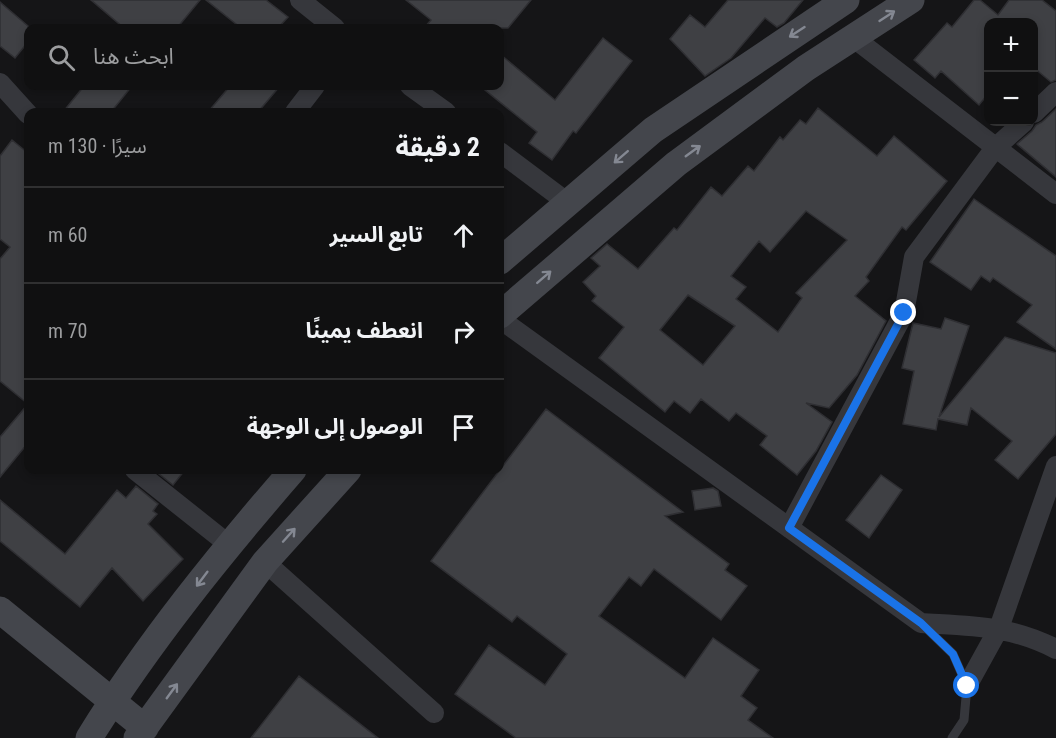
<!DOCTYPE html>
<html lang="ar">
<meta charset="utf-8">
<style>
body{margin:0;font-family:"Roboto Condensed","Noto Sans Arabic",sans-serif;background:#19191a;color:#f1f3f6;direction:rtl}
.controls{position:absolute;right:18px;top:18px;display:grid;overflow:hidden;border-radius:12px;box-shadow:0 3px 9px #0003}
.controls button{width:54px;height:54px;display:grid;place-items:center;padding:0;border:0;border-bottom:2px solid #303031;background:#101011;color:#f1f3f6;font:30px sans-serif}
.stop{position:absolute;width:18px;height:18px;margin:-14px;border:4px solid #1a73e8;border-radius:50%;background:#fff}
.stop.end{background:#1a73e8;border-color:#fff;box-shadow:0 2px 6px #0008}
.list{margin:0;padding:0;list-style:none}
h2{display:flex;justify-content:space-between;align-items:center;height:78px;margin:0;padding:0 24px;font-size:26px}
h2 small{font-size:20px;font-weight:400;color:#9c9d9f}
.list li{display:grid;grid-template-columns:39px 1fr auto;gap:18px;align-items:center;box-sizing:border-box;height:96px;padding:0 24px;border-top:2px solid #303031}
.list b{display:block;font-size:22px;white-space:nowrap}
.list em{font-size:20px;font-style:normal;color:#9c9d9f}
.icon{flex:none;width:33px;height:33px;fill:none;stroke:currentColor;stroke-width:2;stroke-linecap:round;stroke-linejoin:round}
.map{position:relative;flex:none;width:1056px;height:738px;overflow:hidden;direction:ltr}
.search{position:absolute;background:#101011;box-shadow:0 3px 9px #0003;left:24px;top:24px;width:480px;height:66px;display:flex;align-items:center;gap:15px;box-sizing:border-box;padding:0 21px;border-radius:12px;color:#9c9d9f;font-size:22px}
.panel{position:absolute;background:#101011;box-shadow:0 3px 9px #0003;left:24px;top:108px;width:480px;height:366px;border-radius:12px;direction:rtl}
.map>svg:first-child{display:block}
.building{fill:#3f4044;stroke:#2f2f33;stroke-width:1.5;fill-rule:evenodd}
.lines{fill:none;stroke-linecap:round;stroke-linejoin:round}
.lane{stroke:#36373c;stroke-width:9}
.street{stroke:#36373c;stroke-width:20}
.secondary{stroke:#44464c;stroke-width:27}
.oneway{stroke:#848892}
.route{stroke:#1a73e8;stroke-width:8}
</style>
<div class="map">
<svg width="1056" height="738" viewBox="0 0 1056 738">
<rect width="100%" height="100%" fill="#151517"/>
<path class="building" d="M91 0H200L177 28H124Z
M206 0H266L288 17 278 28H241Z
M406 0H531L508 28H424L431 20Z
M728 0H803L784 23 777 27 765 18 731 58 705 76 670 39 690 15 705 27Z
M974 0H980L998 15 1009 0H1042L1056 11V80L1051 82 1034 68V22H988V94L979 105 941 71 935 78 914 60 947 23 952 27Z
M0 2 28 26V42L15 58 0 46Z
M603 38 632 61 576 133 573 131 552 160 529 143 537 132 480 86H500V54L555 100Z
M84 86H132L111 112H63Z
M230 86H280L258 112H208Z
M818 108 877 156 894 136 947 181 906 230 902 227 866 277 869 281 855 296 886 321 857 375 829 408 806 403 832 422 816 451 797 475 760 445 767 436 736 413 729 421 701 399 690 413 674 401 665 412 599 358 624 327 592 301 596 296 583 282 600 266 591 258 607 244 638 269 674 228 677 230 711 187 722 196 748 166 754 171 780 137 783 140 800 120 806 124ZM806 211 847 240 796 293 802 298 778 332 736 299 746 287 731 276 759 241 770 252ZM688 295 735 326 703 365 660 330Z
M1056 109V177L1017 144 1032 131 1036 125 1042 122Z
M12 140 28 153V443L0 477V437L28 404 0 381V259L10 247 0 239V156Z
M974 199 1056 256V349L1017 322 1032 305 993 278 990 282 981 276 971 290 930 262Z
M945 318 969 326 939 417 1005 337 1056 353V434L1018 479 995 460 1012 441 971 408 967 425 938 419 936 430 903 424 914 371 902 368 913 323 941 329Z
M546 409 683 512 665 516 729 564 725 570 747 586 721 620 654 569 641 586 629 577 599 616 685 678 713 638 759 670 741 696 757 708 748 720 773 738H516L455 694 489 645 545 685 567 654 517 616 512 622 431 561Z
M154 470H185L173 485Z
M881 475 902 490 869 538 846 520Z
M136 486 158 504 153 511 157 514 148 524 183 559 143 601 112 568 80 607 0 541V500L65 554 117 490 126 498Z
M713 488 718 491 721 506 695 510 692 491Z
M299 676 378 738H251Z"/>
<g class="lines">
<path class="lane" d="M923 625 953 654 967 686 964 720 952 738"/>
<path class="street" d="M300 0 335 28
M854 38 1056 194
M0 83 28 114
M410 86 446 112
M295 112 315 86
M1034 113 1056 92
M500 152 568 203
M500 319 921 623C972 626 1009 625 1056 649
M135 470 228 544
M789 528 904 313 914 257 995 148 1024 122
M265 562 434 713
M967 686 999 628 1056 466"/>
<path class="secondary" d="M500 261 653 130 846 0
M500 315 676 164 806 68 911 0
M0 610 145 728
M89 738C148 643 220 554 293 470
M137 738 265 562 348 470"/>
</g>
<defs><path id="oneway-shaft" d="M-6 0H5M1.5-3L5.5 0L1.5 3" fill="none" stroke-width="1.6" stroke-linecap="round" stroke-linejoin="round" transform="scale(1.5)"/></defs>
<g class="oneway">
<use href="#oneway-shaft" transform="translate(887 16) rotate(-33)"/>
<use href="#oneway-shaft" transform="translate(797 32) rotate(147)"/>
<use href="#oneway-shaft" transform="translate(693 151) rotate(-36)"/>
<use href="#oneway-shaft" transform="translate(621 157) rotate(139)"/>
<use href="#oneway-shaft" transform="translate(544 277) rotate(-41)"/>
<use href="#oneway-shaft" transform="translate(289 535) rotate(-48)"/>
<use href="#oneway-shaft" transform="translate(202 579) rotate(127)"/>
<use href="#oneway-shaft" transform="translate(172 691) rotate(-54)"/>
</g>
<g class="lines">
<path class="route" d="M904 313 789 528 921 623 953 654 967 686"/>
</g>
</svg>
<div class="controls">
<button>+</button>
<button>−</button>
</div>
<div class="stop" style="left:967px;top:686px"></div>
<div class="stop end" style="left:904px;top:313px"></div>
<div class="search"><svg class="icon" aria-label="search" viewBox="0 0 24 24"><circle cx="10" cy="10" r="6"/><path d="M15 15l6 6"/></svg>ابحث هنا</div>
<section class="panel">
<h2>2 دقيقة<small>سيرًا · 130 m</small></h2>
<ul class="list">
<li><svg class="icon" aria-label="ahead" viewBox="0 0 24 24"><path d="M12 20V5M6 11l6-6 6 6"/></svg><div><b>تابع السير</b></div><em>60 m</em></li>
<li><svg class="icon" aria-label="right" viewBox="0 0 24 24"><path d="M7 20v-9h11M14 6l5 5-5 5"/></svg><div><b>انعطف يمينًا</b></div><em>70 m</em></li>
<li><svg class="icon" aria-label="arrive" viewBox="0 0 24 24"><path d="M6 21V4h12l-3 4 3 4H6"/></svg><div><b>الوصول إلى الوجهة</b></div></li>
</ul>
</section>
</div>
